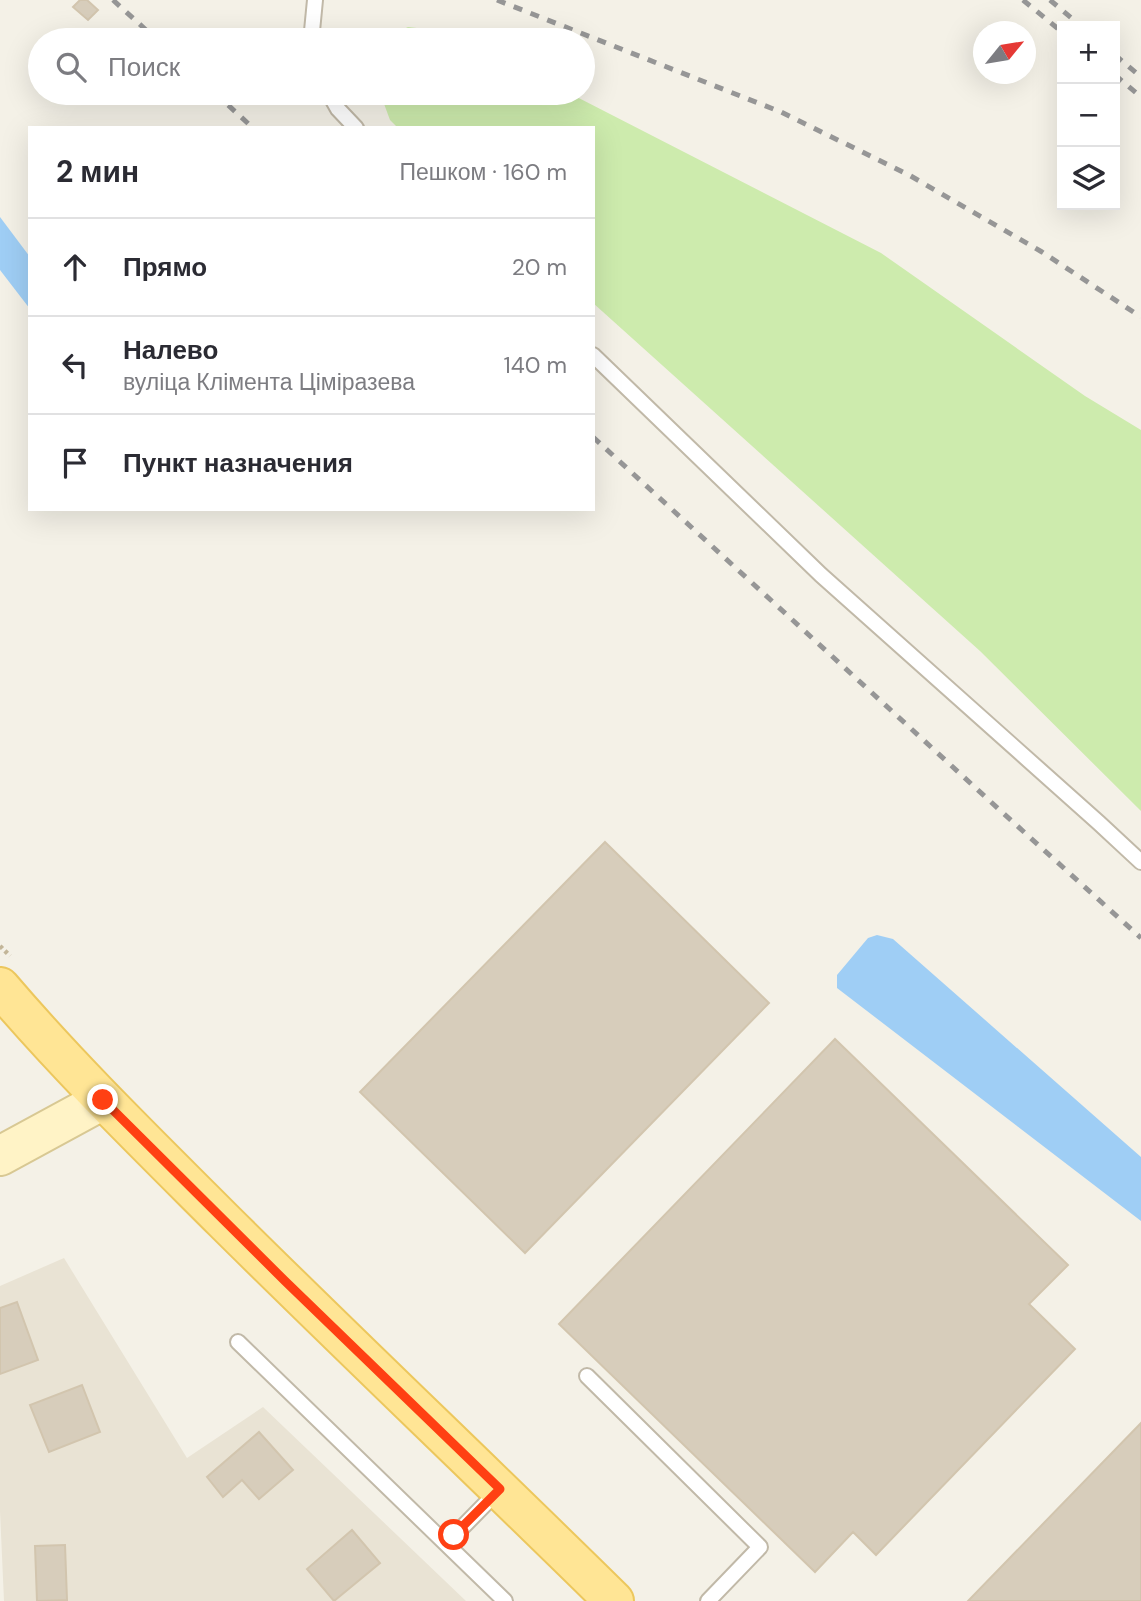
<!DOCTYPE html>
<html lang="ru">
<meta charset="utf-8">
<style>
body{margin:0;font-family:"DM Sans",sans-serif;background:#f7f7f7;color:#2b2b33}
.controls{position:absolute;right:21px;top:21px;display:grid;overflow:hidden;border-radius:0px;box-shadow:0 7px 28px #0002}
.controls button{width:63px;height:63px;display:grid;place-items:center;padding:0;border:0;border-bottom:2px solid #e1e1e2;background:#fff;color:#2b2b33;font:35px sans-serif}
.compass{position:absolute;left:973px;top:21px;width:63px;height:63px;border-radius:50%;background:#fff;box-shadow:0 7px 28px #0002;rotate:60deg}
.stop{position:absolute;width:21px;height:21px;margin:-16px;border:5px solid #ff4013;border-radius:50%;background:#fff}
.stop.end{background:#ff4013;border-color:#fff;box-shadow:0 2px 7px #0008}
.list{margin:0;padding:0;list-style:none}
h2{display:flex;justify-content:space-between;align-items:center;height:91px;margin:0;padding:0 28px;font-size:30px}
h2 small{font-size:23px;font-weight:400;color:#7c7c81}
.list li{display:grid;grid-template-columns:46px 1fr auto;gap:21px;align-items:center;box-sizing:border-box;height:98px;padding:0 28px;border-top:2px solid #e1e1e2}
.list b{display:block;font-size:26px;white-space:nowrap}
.list p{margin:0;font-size:23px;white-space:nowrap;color:#7c7c81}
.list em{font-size:23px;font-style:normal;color:#7c7c81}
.icon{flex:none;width:38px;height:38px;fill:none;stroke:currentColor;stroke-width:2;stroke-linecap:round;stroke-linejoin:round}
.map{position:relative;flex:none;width:1141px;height:1601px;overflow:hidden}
.search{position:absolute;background:#fff;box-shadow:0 7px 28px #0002;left:28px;top:28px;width:567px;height:77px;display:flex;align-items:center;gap:18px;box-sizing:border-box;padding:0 24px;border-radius:38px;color:#7c7c81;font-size:26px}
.panel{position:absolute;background:#fff;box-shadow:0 7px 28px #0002;left:28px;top:126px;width:567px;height:385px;border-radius:0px}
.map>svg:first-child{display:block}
.residential{fill:#e9e3d4}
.green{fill:#cdebad}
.water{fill:#9fcef5}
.building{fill:#d7cdbb;stroke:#d2c5ae;stroke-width:2}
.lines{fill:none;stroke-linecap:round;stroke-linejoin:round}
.lane-casing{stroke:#c1b9a8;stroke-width:18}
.secondary-casing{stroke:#d8c893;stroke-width:42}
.primary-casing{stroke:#ecc75d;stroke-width:42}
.path{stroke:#c3b699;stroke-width:4.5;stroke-dasharray:3.5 3.5;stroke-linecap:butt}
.lane{stroke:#fff;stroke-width:14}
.secondary{stroke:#fff3c6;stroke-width:38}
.primary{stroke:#ffe595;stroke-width:38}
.rail{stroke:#969696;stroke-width:5;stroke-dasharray:9 9;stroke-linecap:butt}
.route{stroke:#ff4013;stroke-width:9}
</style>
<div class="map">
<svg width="1141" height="1601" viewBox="0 0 1141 1601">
<rect width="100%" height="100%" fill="#f4f1e7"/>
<path class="residential" d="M64 1258 187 1458 263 1407 466 1601H4L0 1511V1286Z"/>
<path class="green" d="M408 27 452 32 467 40H381Z
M380 93H569L881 253 1085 396 1141 430V811L980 651 593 303V128H398L390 120Z"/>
<path class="water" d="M0 217 30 257V309L0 270Z
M877 935 893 939 1141 1157V1221L837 988V975L868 938Z"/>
<path class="building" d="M80 0H87L98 10 88 20 73 7Z
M605 842 769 1003 525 1253 360 1092Z
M835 1039 1068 1265 1029 1304 1075 1349 876 1555 853 1532 815 1572 559 1324Z
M17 1302 38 1360 0 1374V1308Z
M82 1385 100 1432 49 1452 30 1405Z
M1141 1423V1601H968Z
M259 1432 293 1470 259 1499 242 1480 223 1497 207 1477Z
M352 1530 380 1563 334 1601 307 1569Z
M65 1545 67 1600 37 1601 35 1546Z"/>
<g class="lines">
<g class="lane-casing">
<path id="lane" d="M313 40 312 31 315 0
M329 93 338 109 356 128
M593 355 821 575 1099 823 1141 862
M238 1342 505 1601
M587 1376 760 1547 708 1601
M447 1543 499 1490"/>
</g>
<g class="secondary-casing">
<path id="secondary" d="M0 1156 103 1100"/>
</g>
<g class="primary-casing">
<path id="primary" d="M0 987C70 1069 147 1144 223 1220 352 1348 484 1473 614 1601"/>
</g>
<path class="path" d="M0 946 10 956"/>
<use href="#lane" class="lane"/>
<use href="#secondary" class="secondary"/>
<use href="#primary" class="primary"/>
<path class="rail" d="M113 0 157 40
M497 0 781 112 909 175 1042 252 1141 317
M1023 0 1062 32
M1050 0 1081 26
M1115 55 1141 77
M1115 75 1141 97
M215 93 253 128
M593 437 1003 813 1141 938"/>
</g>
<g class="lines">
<path class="route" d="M103 1100 285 1281 500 1489 454 1535"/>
</g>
</svg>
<div class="controls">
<button>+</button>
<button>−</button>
<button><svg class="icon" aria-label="layers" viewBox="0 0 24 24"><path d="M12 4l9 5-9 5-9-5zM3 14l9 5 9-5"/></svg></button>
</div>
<svg class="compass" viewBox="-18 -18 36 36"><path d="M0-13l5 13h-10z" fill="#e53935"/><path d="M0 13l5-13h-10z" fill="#7c7c81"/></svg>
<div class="stop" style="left:454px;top:1535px"></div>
<div class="stop end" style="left:103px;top:1100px"></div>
<div class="search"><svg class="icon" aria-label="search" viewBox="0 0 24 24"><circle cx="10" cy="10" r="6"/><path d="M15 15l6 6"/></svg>Поиск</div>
<section class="panel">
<h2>2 мин<small>Пешком · 160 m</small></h2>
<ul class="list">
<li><svg class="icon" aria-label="ahead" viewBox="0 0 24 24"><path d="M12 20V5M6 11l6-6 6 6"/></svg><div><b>Прямо</b></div><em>20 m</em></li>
<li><svg class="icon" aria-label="left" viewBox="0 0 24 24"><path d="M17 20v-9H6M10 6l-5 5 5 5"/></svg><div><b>Налево</b><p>вуліца Клімента Ціміразева</p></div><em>140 m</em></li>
<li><svg class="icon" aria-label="arrive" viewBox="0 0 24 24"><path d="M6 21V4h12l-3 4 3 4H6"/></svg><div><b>Пункт назначения</b></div></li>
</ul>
</section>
</div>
